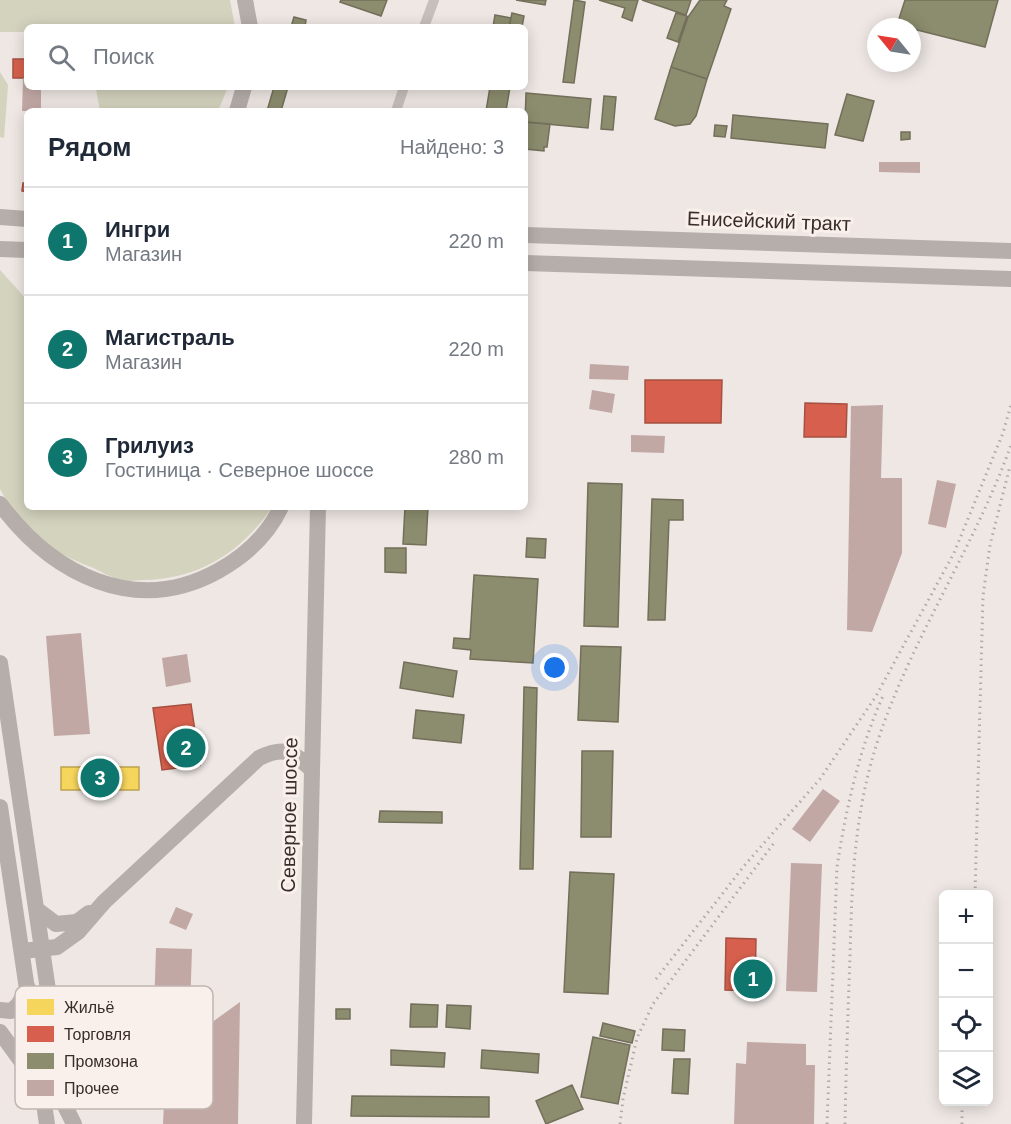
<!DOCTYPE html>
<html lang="ru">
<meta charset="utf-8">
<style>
body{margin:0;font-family:Arial,sans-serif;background:#f2f2f3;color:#1f2937}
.controls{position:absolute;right:18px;bottom:18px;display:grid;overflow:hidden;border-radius:9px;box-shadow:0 3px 15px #0003}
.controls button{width:54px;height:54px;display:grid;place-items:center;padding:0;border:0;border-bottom:2px solid #e0e1e3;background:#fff;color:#1f2937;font:30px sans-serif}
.compass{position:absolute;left:867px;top:18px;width:54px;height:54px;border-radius:50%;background:#fff;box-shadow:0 3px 15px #0003;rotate:300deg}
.you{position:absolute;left:555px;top:668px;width:21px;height:21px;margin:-15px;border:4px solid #fff;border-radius:50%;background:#1a73e8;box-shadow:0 0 0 9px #1a73e833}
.badge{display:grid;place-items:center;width:39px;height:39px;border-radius:50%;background:#0f766e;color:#fff;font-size:20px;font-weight:700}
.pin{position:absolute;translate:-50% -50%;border:3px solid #fff;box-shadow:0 2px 6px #0006}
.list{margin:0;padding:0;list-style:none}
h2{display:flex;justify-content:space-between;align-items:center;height:78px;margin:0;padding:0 24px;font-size:26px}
h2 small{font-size:20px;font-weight:400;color:#747a83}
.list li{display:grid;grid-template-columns:39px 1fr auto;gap:18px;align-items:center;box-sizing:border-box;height:108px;padding:0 24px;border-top:2px solid #e0e1e3}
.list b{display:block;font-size:22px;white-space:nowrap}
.list p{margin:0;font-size:20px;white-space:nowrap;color:#747a83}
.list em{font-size:20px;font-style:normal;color:#747a83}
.icon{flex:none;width:33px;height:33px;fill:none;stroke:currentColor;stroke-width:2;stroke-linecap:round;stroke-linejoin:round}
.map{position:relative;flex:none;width:1011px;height:1124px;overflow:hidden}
.search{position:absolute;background:#fff;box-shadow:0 3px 15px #0003;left:24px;top:24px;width:504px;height:66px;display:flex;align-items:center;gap:15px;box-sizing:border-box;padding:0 21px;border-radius:9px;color:#747a83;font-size:22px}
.panel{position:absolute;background:#fff;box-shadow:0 3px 15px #0003;left:24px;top:108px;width:504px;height:402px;border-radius:9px}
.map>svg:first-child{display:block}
.green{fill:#d3d3be}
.homes{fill:#f6d55c;stroke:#bda24d;stroke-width:1.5}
.shops{fill:#d6604d;stroke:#a75042;stroke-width:1.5}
.industry{fill:#8c8c6e;stroke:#736f5a;stroke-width:1.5}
.building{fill:#c2a8a5}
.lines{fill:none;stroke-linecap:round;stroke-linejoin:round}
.street{stroke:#c7bfbc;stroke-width:10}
.primary{stroke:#b6aeab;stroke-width:16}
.rail{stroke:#b0a9a6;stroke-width:3;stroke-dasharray:1.5 4.5;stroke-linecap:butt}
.labels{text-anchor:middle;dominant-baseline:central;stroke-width:6;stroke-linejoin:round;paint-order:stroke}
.street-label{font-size:20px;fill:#392c2a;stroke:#faf0eb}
.key{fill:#faf0eb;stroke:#c0b5b1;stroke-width:1.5}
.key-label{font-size:16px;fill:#392c2a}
</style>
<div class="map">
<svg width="1011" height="1124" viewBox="0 0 1011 1124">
<rect width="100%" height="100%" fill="#eee7e4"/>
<path class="green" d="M0 0H230L235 27H27V32H0Z
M0 72 8 85 4 138 0 137Z
M93 87H228L218 111H100L96 89Z
M0 270 27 300V507H272C242 552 198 580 143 580 136 580 127 582 120 580 110 577 100 571 91 567 48 551 22 529 0 489Z"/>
<path class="homes" d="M61 767H139V790H61Z"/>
<path class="shops" d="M13 59H27V78H13Z
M23 183H27V192L22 191Z
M645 380H722L721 423H645Z
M805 403 847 404 846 437H804Z
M191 704 200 765 162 770 153 708Z
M726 938 756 939 755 991 725 990Z"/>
<path class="industry" d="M341 0H387L381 16 340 2Z
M516 0H546L545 5Z
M574 0 585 2 574 83 563 82Z
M599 0H638L632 21 622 17 625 8Z
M642 0H691L686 15Z
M700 0H727L724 6 731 9 707 79 671 67 688 17Z
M905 0H998L985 47 897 25Z
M512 13 524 16 522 27H509Z
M676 13 687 16 678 42 667 38Z
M495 15 511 18 509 27H493Z
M294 17 306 20 305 27H291Z
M671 67 707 79 696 116 690 124 675 126 655 119Z
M274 87H288L281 111H267Z
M490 87H510L506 111H486Z
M526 93 591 99 588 128 525 122Z
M847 94 874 101 863 141 835 135Z
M604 96 616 97 613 130 601 129Z
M733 115 828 124 825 148 731 138Z
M525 122 550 124 547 147H544V151L525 149Z
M715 125 727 126 725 137 714 136Z
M901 132H910V139L901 140Z
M588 483 622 484 618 627 584 626Z
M652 499 683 500V520H669L665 620H648Z
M405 507H428L426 545 403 544Z
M527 538 546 539 545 558 526 557Z
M385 548H406V573L385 572Z
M474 575 538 579 533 663 470 659 471 650 453 648 454 638 470 639Z
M581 646 621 647 618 722 578 720Z
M404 662 457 671 453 697 400 688Z
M524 687 537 688 533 869H520Z
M416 710 464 715 461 743 413 738Z
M582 751H613L611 837H581Z
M380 811 442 812V823L379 822Z
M570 872 614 874 608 994 564 992Z
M411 1004 438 1005 437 1027H410Z
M447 1005 471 1006 470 1029 446 1027Z
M336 1009H350V1019H336Z
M603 1023 635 1031 632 1043 600 1036Z
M663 1029 685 1030 684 1051 662 1050Z
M593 1037 630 1045 618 1104 581 1097Z
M391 1050 445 1053 444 1067 391 1065Z
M482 1050 539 1054 538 1073 481 1068Z
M674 1059H690L688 1094 672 1093Z
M572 1085 583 1109 546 1124 536 1101Z
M352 1096 489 1097V1117L351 1116Z"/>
<path class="building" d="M23 78H27V87H41V111H22Z
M879 162H920V173L879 172Z
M590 364 629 366 628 380 589 379Z
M592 390 615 394 612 413 589 409Z
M883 405 881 478H902V553L872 632 847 630 851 406Z
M631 435 665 436 664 453 631 452Z
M937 480 956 484 946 528 928 524Z
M81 633 90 734 54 736 46 636Z
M187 654 191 682 166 687 162 658Z
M823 789 840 801 810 842 792 829Z
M791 863 822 864 817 992 786 991Z
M176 907 193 914 186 930 169 923Z
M156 948 192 949 190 1010 154 1009Z
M240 1002 238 1124H163L166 1059H175V1049Z
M747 1042 806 1044V1065H815L814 1124H734L736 1063 746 1064Z"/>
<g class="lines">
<path class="street" d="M424 27 434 0
M396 111 404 87"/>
<path class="primary" d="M245 0 250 27
M237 111 244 87
M0 217 27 219
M525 235 1011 251
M0 249 27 250
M525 263 1011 279
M0 504C52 574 135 617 218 571 245 556 268 535 281 507
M0 663 65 1106 74 1124
M0 807 47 1124
M36 909 56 924 77 922 89 913
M23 951 57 947 78 932 104 902 259 758C284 746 292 751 311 769
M0 1010 11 1011 18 1005 28 988
M0 1032 40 1087
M304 1124 318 507"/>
<path class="rail" d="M975 894 983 596 990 545 1010 466
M656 979 744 866 820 779 876 696 954 553 1003 433 1011 405
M620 1124 623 1099 637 1038 653 1004 774 843
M827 1124 837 867C846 809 859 749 883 696
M845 1124C846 1068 848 1012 850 956 852 880 854 811 879 737 913 636 975 546 1011 445
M962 1124V1102"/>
</g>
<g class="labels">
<g class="street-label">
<text transform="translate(769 221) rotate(2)">Енисейский тракт</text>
<text transform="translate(289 815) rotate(-89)">Северное шоссе</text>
</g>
</g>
<rect x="15" y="986" width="198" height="123" rx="9" class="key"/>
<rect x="27" y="999" width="27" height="16" fill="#f6d55c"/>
<rect x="27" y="1026" width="27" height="16" fill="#d6604d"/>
<rect x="27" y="1053" width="27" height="16" fill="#8c8c6e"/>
<rect x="27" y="1080" width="27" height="16" fill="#c2a8a5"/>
<g class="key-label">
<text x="64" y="1013">Жильё</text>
<text x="64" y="1040">Торговля</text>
<text x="64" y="1067">Промзона</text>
<text x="64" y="1094">Прочее</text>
</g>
</svg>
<div class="controls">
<button>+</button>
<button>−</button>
<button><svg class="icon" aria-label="locate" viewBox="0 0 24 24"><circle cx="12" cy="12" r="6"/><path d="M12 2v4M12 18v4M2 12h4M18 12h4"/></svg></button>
<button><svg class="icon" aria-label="layers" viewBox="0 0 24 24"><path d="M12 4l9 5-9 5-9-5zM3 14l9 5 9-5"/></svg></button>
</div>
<svg class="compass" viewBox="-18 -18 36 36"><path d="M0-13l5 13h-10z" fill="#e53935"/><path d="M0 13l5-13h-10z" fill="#747a83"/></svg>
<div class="you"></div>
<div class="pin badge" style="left:753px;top:979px">1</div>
<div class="pin badge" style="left:186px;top:748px">2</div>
<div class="pin badge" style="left:100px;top:778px">3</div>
<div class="search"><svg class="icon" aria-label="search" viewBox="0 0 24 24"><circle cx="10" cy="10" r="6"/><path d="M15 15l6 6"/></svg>Поиск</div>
<section class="panel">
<h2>Рядом<small>Найдено: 3</small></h2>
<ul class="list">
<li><span class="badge">1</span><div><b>Ингри</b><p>Магазин</p></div><em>220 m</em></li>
<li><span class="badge">2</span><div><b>Магистраль</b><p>Магазин</p></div><em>220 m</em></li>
<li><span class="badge">3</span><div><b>Грилуиз</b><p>Гостиница · Северное шоссе</p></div><em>280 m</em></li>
</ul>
</section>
</div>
